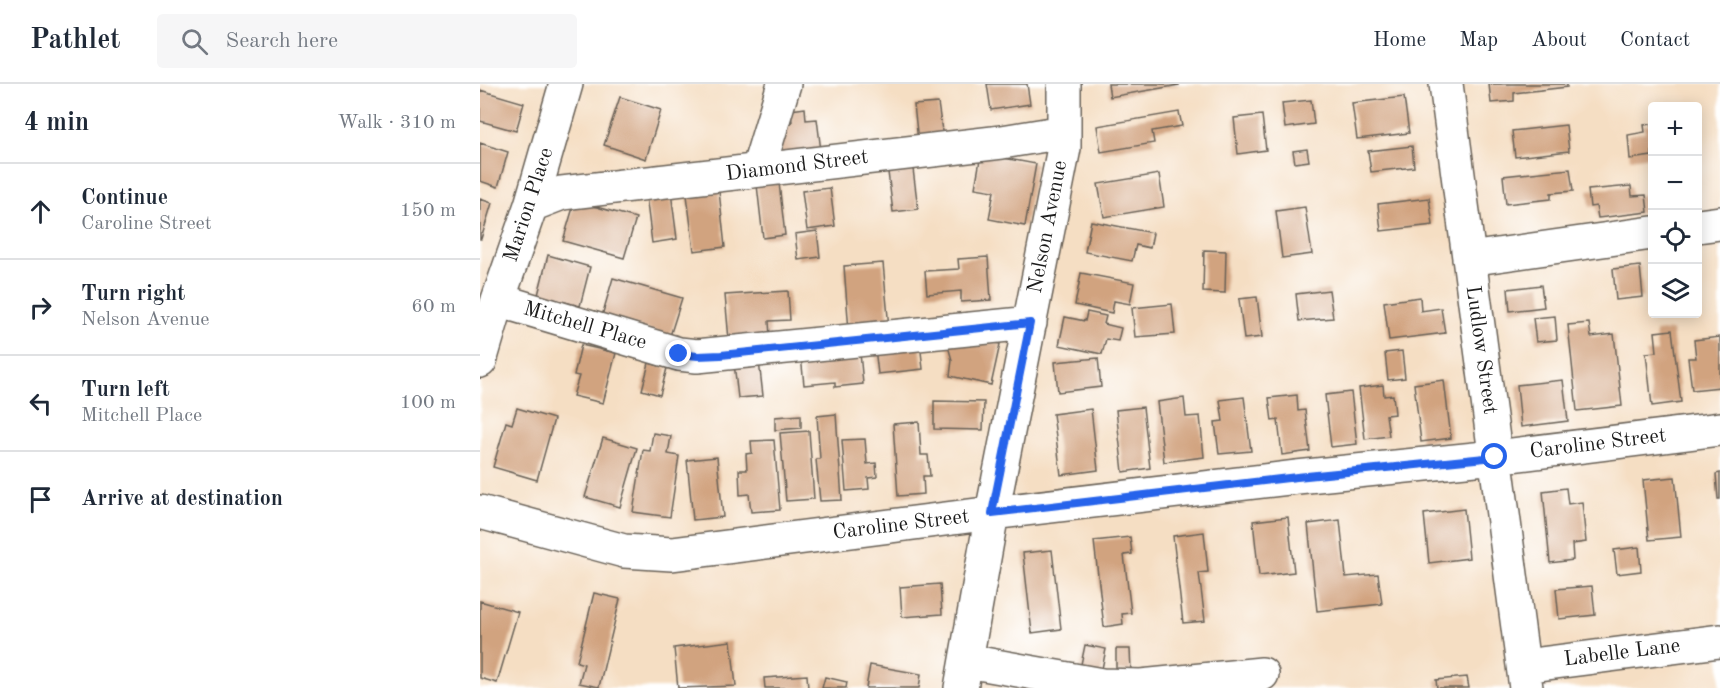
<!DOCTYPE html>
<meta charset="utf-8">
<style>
body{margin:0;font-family:"Old Standard TT",serif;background:#f6f6f7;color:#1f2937}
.controls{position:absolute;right:18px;top:18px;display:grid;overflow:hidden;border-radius:6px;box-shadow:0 3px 15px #0003}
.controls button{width:54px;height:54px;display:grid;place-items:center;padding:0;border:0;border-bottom:2px solid #e0e1e3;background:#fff;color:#1f2937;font:30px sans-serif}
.stop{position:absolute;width:18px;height:18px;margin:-14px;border:4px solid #2563eb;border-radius:50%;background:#fff}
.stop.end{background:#2563eb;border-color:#fff;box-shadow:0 2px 6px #0008}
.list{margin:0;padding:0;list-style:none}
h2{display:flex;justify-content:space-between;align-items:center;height:78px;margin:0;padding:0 24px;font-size:26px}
h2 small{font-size:20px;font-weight:400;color:#747a83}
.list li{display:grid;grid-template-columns:39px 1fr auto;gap:18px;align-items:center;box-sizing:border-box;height:96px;padding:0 24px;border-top:2px solid #e0e1e3}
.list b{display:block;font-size:22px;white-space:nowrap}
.list p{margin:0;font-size:20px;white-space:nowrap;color:#747a83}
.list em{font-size:20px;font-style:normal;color:#747a83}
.icon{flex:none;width:33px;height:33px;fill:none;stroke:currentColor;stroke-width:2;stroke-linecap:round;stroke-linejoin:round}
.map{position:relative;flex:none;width:1240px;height:604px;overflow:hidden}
header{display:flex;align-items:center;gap:36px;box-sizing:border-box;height:84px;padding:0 30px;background:#fff;border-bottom:2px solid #e0e1e3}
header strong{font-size:28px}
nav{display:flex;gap:33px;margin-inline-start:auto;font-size:21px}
.search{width:420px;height:54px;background:#f6f6f7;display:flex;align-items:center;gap:15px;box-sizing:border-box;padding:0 21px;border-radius:6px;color:#747a83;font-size:22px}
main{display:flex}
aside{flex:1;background:#fff}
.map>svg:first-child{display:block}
.building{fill:#d1a37f}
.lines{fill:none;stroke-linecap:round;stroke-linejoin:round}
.minor-casing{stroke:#686056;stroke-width:36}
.minor{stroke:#fff;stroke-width:33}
.route{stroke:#2563eb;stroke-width:8}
.labels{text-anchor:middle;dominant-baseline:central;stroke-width:4.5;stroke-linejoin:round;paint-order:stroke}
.street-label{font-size:21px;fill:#1c1c1c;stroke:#fff}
</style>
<header>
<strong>Pathlet</strong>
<div class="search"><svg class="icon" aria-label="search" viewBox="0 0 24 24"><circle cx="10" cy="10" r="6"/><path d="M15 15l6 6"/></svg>Search here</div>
<nav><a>Home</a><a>Map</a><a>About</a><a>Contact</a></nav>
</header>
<main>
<aside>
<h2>4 min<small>Walk · 310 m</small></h2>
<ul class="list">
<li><svg class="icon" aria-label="ahead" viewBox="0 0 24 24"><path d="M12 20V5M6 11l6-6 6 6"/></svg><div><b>Continue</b><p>Caroline Street</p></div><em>150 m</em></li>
<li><svg class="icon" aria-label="right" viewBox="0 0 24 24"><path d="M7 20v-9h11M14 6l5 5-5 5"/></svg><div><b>Turn right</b><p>Nelson Avenue</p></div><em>60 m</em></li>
<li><svg class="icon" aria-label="left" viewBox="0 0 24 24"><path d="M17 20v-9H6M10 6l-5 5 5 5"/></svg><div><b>Turn left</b><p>Mitchell Place</p></div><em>100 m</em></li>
<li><svg class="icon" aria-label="arrive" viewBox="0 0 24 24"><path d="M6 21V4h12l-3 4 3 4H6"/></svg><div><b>Arrive at destination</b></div></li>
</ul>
</aside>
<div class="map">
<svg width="1240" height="604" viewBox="0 0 1240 604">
<rect width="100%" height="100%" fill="#fff"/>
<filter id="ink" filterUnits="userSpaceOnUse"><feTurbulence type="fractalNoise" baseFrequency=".0167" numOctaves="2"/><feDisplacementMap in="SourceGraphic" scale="12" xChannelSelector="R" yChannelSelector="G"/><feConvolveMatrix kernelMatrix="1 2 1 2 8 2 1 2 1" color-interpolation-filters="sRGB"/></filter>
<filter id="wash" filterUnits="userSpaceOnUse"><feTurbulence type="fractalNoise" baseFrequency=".008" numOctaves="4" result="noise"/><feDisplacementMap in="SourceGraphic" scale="24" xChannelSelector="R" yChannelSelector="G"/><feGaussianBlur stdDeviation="1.35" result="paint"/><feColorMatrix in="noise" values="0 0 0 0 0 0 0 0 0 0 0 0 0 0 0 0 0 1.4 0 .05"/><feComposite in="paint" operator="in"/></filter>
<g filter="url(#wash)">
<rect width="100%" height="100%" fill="#f5dec3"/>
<g id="blocks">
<path class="building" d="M507 0H547L550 20 511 26Z
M628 0H699V1L630 13Z
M1009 0H1087V3L1034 9V17L1011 19Z
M0 6 44 19 36 47 0 37Z
M140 13 181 26 166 75 124 61Z
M924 13 929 49 877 55 872 19Z
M831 16 834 40 805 44 802 19Z
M458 19 463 54 438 57 434 21Z
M325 24 326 36 337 35 341 67 301 71 298 39 312 38 311 26Z
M699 28 702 42 672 47 674 59 621 68 617 42Z
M782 31 786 66 758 70 754 34Z
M1172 40V72L1150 75 1148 51 1165 48 1164 41Z
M1086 41 1089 67 1035 73 1032 47Z
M0 59 28 68 18 103 0 97Z
M932 62 934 83 891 88 888 67Z
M827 65 829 77 815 79 813 67Z
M501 70 556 80 545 142 509 135 514 107 495 104Z
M433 85 438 125 413 128 408 88Z
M1090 85 1093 107 1071 109V115L1026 120 1023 92Z
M679 90 684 123 624 133 618 100Z
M299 99 305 151 283 154 277 101Z
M1151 102 1152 112 1166 111 1168 128 1118 134 1116 122 1110 123 1108 106Z
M350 104 355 142 327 146 322 107Z
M239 107 245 163 214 167 207 111Z
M191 108 197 155 172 159 166 111Z
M949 114 953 141 901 147 898 120Z
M0 115 12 119 1 155H0Z
M95 117 156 134 144 174 83 157Z
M825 123 832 170 802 174 796 127Z
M611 137 673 149 670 164 656 161 652 177 605 168Z
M337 147 340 173 318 176 315 150Z
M724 166 746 167 745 209 723 208Z
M68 171 110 183 100 222 58 211Z
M508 173 511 216 481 218V207L447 210 445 187 479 185 478 175Z
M403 179 409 244 369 247 364 182Z
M1160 182 1163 213 1136 216 1133 185Z
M601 189 654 199 650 220 634 217 632 229 595 221Z
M133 194 202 214 190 252 122 232Z
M1061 201 1064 223 1030 227 1028 205Z
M849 206 853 234 819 237 816 210Z
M308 207 310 236 289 237 290 253 249 256 245 211Z
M777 213 782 253 764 255 759 215Z
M940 213 941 227 961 224 965 249 909 256 904 218Z
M692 220 695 250 655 253 652 224Z
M607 228 626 232 624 240 641 244 638 257 626 255 622 270 579 261 585 233 605 237Z
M1075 232 1077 256 1056 258 1053 234Z
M1109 239 1111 253 1134 250 1142 322 1097 327 1088 241Z
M1192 246 1201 318 1172 322 1166 269 1177 268 1175 248Z
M1240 253V303L1212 306 1208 274H1216L1214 256Z
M466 255H495L520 260 511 301 470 292 472 276Z
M440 259 443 285 398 290 395 264Z
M101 261 136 269 123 319 93 312 99 292 94 291Z
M922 267 925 294 908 296 905 269Z
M380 269 383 300 355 303V298L324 301 321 272Z
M618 274 621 303 578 308 575 278Z
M279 277 283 312 258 314 254 279Z
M169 279 187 284 180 311 162 306Z
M964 296 971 354 941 358 934 300Z
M1083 296 1088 337 1041 343 1037 301Z
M903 301 904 312 913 311 915 330 906 331 909 352 885 355 879 304Z
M871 308 877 360 851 363 845 311Z
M817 311 818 327 825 326 830 367 802 371 798 336 792 337 789 314Z
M764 313 771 367 739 370 735 338 743 337 740 316Z
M704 314 706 333 720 332 724 373 684 378 677 318Z
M454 317 504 318 503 346 454 345Z
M663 323 670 384 643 388 636 326Z
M37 324 74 335 57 396 13 383 26 338 32 340Z
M611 325 618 386 581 391 573 330Z
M356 330 362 416 340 417 336 375H340L337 332Z
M321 331V344L295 346V333Z
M439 338 441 371H448L450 392H443L444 410 418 412 413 340Z
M329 347 334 415 306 417 300 349Z
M173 349 191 352 188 370 199 372 190 433 153 428 163 366 170 367Z
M123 354 157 364 140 423 105 413Z
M385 355 387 380 396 379 397 393 388 394 389 405 366 407 362 356Z
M294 356 300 426 271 428 269 410 260 411 259 386H267L266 370 272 369 271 357Z
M237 373 243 433 213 436 207 376Z
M1240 389V415H1238L1236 390Z
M1195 393 1201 453 1169 456 1163 396Z
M1086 404 1088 420 1102 418 1106 458 1092 460 1093 476 1070 479 1063 407Z
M984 425 989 474 949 479 944 430Z
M808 433 814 488 779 492 773 437Z
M860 436 866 493 898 490 902 520 837 527 828 440Z
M724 448 728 488 719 489 725 537 703 539 693 452Z
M650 453 652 470 644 471 651 529 642 530 643 540 624 543 614 457Z
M1159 463 1161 487 1137 490 1134 466Z
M572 466 581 545 552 549 543 469Z
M460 500 462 530 422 533 420 503Z
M1112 502 1115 531 1079 535 1076 505Z
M114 509 140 515 119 603 99 599 104 580 97 578Z
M0 517 38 528 17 599 0 594Z
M251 557 256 602 198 604 194 564Z
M605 561 626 565 620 595 599 590Z
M636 565H650L651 587H636Z
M390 581 441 590 439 604H386Z
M327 591 328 604H285L284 594Z
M345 593 367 598 366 604H342Z
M987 593 989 604H957L956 596Z"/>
</g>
</g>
<g filter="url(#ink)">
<use href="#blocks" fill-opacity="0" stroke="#686056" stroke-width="1.5"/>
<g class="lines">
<g class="minor-casing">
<path id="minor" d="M966 0 1046 604
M278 86 304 0
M51 121 82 109 522 58 584 48
M1218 142 1240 139
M989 175 1172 149
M18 216 199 270 217 272 550 239
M0 277 18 216 51 121 86 0
M0 428 144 467 192 470 512 429 817 393 1015 373 1240 345
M487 577 622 601 661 602 782 590
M1044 582 1240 557
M481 604 512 429 584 64V0"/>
</g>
<use href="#minor" class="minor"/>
</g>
</g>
<g class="lines" filter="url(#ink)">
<path class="route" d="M199 270 218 272 241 271 550 239 512 429 817 393 1015 373"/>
</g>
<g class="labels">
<g class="street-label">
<text transform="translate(317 82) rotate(-7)">Diamond Street</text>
<text transform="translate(49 121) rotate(-72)">Marion Place</text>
<text transform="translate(568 143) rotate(-79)">Nelson Avenue</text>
<text transform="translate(105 242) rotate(16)">Mitchell Place</text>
<text transform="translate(1001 266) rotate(82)">Ludlow Street</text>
<text transform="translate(1118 360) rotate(-7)">Caroline Street</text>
<text transform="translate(421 441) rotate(-7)">Caroline Street</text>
<text transform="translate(1142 569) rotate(-7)">Labelle Lane</text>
</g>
</g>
</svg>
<div class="controls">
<button>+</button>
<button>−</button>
<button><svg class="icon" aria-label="locate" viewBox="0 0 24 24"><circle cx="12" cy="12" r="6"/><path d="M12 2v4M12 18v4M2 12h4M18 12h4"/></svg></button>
<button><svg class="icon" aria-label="layers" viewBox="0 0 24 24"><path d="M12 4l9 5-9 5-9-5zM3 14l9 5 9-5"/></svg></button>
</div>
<div class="stop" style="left:1015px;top:373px"></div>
<div class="stop end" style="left:199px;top:270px"></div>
</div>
</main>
